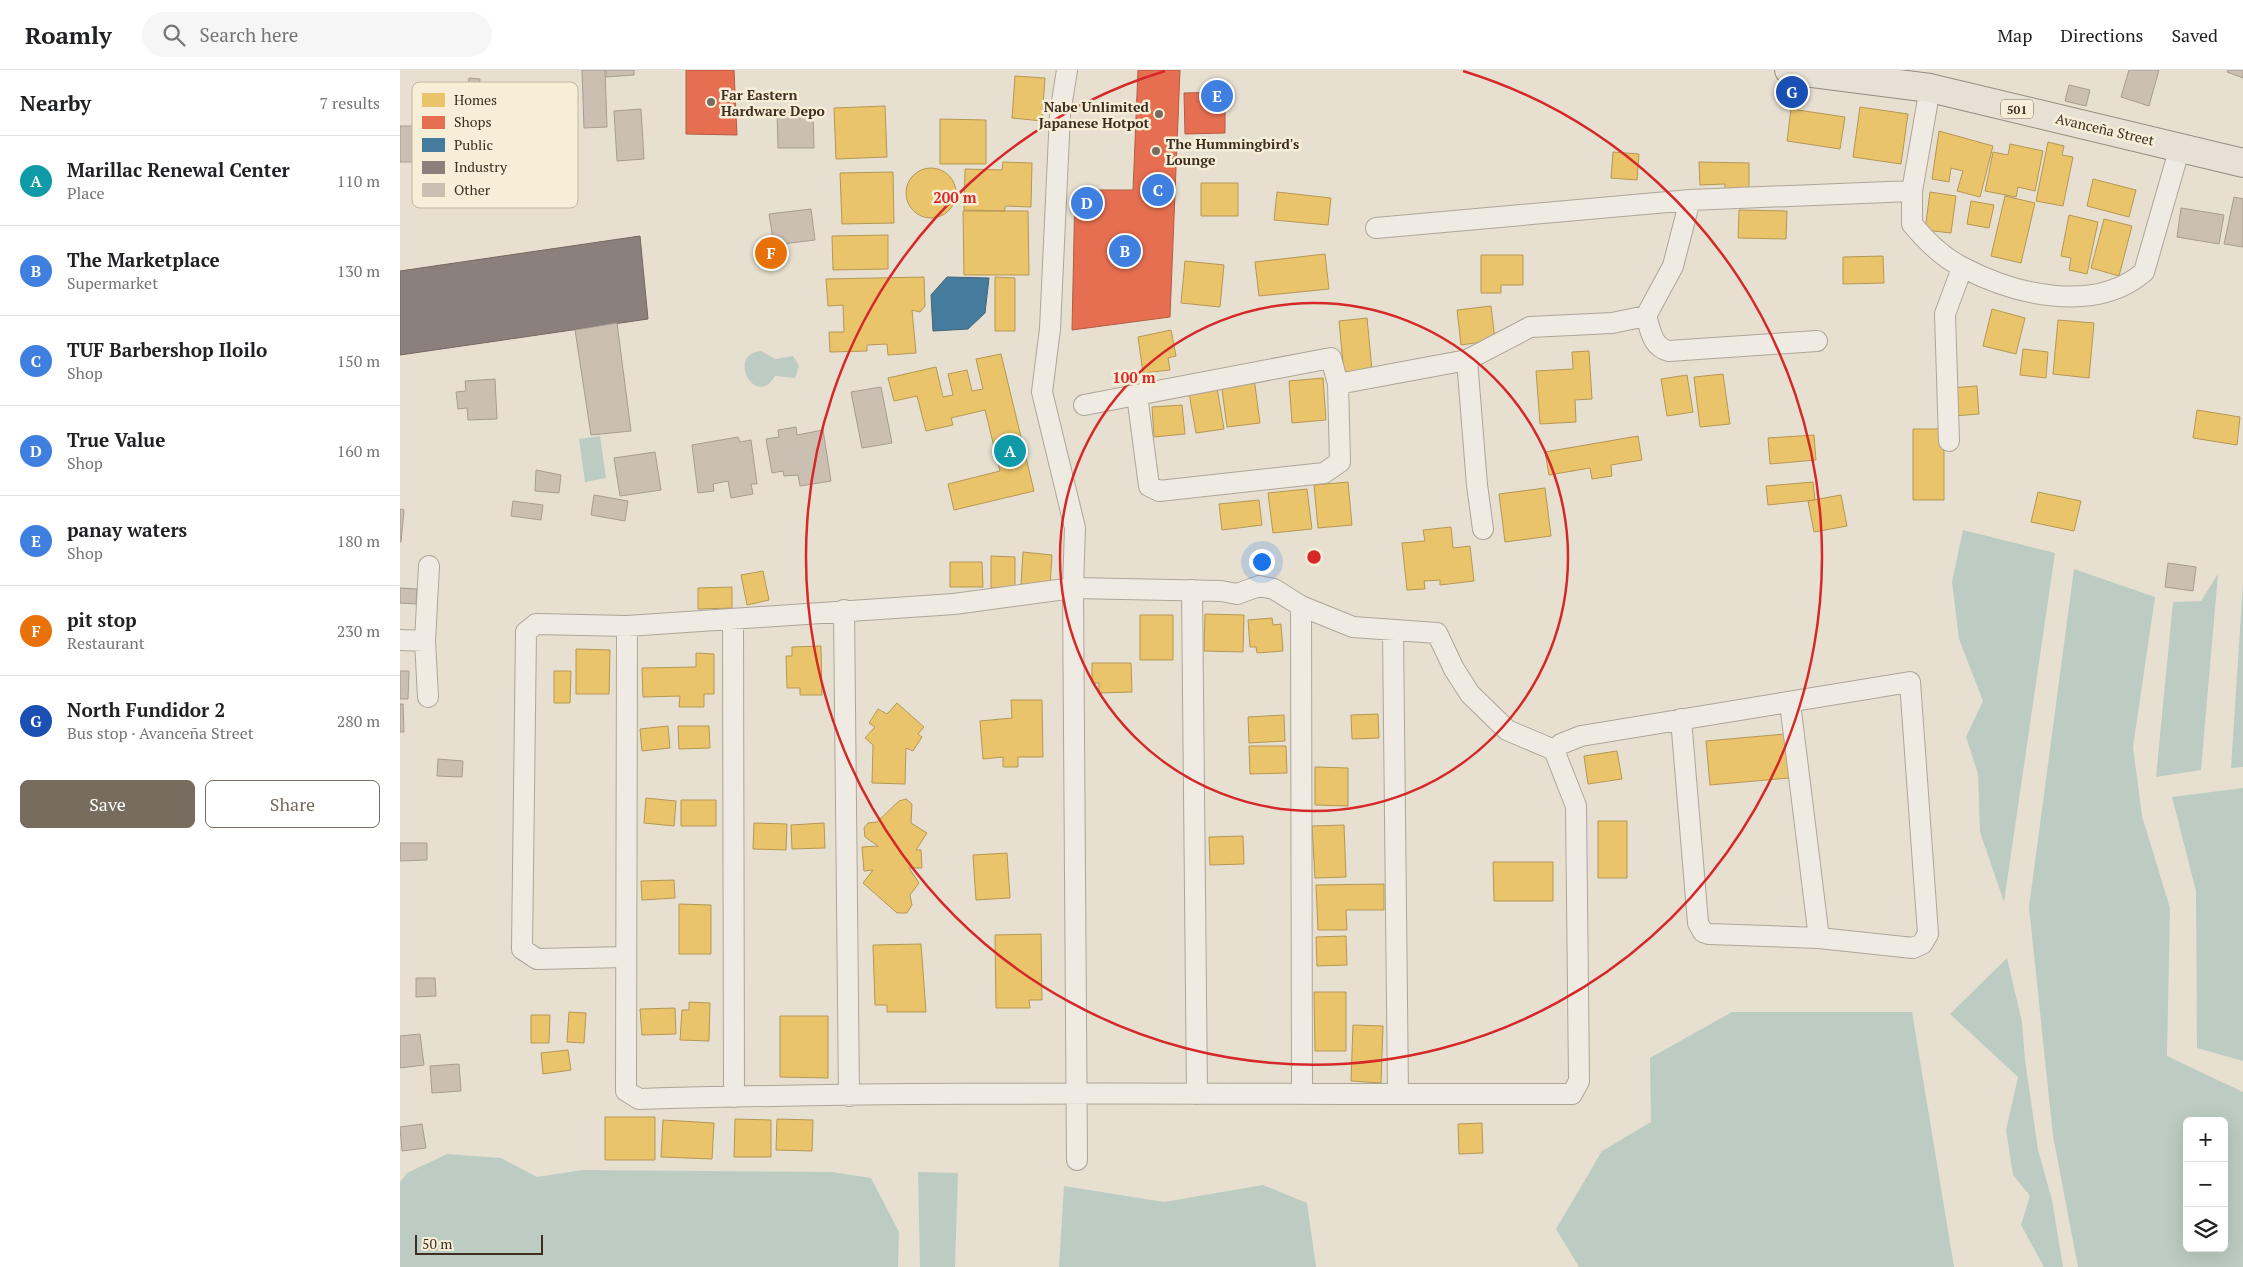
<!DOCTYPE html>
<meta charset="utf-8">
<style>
body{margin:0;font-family:"PT Serif",serif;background:#f6f6f6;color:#202124}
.controls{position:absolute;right:15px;bottom:15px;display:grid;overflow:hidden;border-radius:8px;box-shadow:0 5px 20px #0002}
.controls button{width:45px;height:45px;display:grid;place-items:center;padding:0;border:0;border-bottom:1px solid #e0e0e0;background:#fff;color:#202124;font:25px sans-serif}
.scale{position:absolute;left:15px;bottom:12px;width:128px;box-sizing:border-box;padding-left:5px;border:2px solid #3d2e20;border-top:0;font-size:14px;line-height:18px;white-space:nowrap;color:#3d2e20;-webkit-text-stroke:4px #f7eed8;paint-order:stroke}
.you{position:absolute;left:861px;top:491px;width:18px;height:18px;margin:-12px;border:4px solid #fff;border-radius:50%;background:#1a73e8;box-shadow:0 0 0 8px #1a73e833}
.badge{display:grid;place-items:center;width:32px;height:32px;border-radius:50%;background:#786c5e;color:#fff;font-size:16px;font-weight:700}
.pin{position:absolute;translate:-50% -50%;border:2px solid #fff;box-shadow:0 1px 5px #0006}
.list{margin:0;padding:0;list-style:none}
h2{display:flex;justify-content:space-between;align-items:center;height:65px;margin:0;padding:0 20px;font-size:21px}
h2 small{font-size:16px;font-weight:400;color:#757577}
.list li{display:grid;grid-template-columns:32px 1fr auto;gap:15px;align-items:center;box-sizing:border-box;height:90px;padding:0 20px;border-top:1px solid #e0e0e0}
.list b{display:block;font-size:19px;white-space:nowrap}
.list p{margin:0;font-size:16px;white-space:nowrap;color:#757577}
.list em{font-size:16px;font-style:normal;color:#757577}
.actions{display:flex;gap:10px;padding:15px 20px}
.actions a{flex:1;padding:11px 0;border:1px solid #786c5e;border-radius:8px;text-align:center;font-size:18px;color:#786c5e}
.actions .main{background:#786c5e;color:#fff}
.icon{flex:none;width:28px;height:28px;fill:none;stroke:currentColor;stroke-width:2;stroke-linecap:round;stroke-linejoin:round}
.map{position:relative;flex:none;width:1843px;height:1197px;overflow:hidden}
header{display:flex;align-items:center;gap:30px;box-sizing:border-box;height:70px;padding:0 25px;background:#fff;border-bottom:1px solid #e0e0e0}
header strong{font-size:24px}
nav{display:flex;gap:28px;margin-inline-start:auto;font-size:18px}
.search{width:350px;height:45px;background:#f6f6f6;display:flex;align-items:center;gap:12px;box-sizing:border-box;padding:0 18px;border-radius:28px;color:#757577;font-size:19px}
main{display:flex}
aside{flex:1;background:#fff}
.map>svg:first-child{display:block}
.water{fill:#bcccc2;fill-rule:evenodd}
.homes{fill:#e9c46a;stroke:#b59754}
.shops{fill:#e76f51;stroke:#b45c42}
.public{fill:#457b9d;stroke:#436478}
.industry{fill:#8a817c;stroke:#736860}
.building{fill:#cbbfb2;stroke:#a89c90}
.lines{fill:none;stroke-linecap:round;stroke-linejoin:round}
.minor-casing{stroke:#ada599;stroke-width:22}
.primary-casing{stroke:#928b80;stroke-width:30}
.minor{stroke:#efebe3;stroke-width:20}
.primary{stroke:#e6e1d4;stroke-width:28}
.ring{fill:none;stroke:#d62828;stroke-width:2.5}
.poi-dot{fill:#786c5e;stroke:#f7eed8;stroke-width:2}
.labels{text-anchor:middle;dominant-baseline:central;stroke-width:5;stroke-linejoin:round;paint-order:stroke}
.shield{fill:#f7eed8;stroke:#756857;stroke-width:1}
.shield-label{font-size:12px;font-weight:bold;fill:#3d2e20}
.poi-label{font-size:14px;font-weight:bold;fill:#3d2e20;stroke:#f7eed8;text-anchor:start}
.street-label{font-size:14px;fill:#3d2e20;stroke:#f7eed8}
.key{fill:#f7eed8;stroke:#bfb4a1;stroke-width:1}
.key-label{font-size:14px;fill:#3d2e20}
.centre{fill:#d62828;stroke:#f7eed8;stroke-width:2.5}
.ring-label{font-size:15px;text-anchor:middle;font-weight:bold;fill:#d62828;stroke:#f7eed8;stroke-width:5;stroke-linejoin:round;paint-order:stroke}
</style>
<header>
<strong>Roamly</strong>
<div class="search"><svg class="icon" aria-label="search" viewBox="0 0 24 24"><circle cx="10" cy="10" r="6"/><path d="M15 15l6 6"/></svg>Search here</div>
<nav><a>Map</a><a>Directions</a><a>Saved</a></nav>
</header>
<main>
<aside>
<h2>Nearby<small>7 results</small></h2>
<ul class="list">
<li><span class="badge" style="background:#0f9aa8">A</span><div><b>Marillac Renewal Center</b><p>Place</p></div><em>110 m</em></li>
<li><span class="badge" style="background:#3f7fe0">B</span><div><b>The Marketplace</b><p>Supermarket</p></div><em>130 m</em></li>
<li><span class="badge" style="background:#3f7fe0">C</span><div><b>TUF Barbershop Iloilo</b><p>Shop</p></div><em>150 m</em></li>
<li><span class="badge" style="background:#3f7fe0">D</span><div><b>True Value</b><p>Shop</p></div><em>160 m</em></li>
<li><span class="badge" style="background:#3f7fe0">E</span><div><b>panay waters</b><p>Shop</p></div><em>180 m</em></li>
<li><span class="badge" style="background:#e8710a">F</span><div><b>pit stop</b><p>Restaurant</p></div><em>230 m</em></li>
<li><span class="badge" style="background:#1a4fb4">G</span><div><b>North Fundidor 2</b><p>Bus stop · Avanceña Street</p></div><em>280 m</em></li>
</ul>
<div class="actions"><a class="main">Save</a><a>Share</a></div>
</aside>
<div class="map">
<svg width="1843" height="1197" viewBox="0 0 1843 1197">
<rect width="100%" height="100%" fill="#e7e0d1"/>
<path class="water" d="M361 281 375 289 393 286 399 296 395 308 375 306C373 309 370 313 367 315 349 326 330 284 361 281Z
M200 366 206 408 185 412 179 369Z
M1563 460 1655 483 1604 832 1580 762 1578 704 1566 667 1583 631 1559 569 1552 512Z
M1674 499 1755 527 1733 677 1742 746 1770 838 1767 986 1843 1022V1197H1678L1653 1066 1629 837ZM1787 1051H1824V1178H1787Z
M1818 504 1801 700 1756 707 1773 532 1801 531Z
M1843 513V697L1831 698Z
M1843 718V991L1797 978 1796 821 1772 727Z
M1607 888 1622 952 1625 990 1638 1080 1652 1130 1663 1197H1644L1621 1155 1630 1126 1613 1105 1606 1060 1618 1007 1550 944Z
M1332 942H1512L1554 1197H1179L1156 1159 1202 1081 1251 1052 1250 988Z
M47 1084 101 1088 137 1107 182 1100 432 1102 471 1108 499 1162 498 1197H0V1112L7 1103Z
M518 1102 558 1103 555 1197H520Z
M863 1115 907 1133 916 1197H659L664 1116 764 1132Z"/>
<path class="homes" d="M615 6 645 8 642 51 612 48Z
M485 36 487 87 436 89 434 38Z
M1460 37 1508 44 1501 94 1453 87Z
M1391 39 1445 47 1440 79 1387 71Z
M540 49 586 50V94H540Z
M1539 61 1593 76 1580 127 1557 121 1563 101 1551 98 1549 112 1532 109Z
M1648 72 1664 76 1662 85 1673 87 1663 136 1636 131Z
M1610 74 1643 81 1635 121 1618 117 1616 127 1585 121 1593 82 1608 85Z
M1213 82 1239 84 1237 110 1211 108Z
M603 92 632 93 631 137 605 136V141L564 140 565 99 602 100Z
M1299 92 1349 93V119H1325V114L1300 115Z
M506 123a25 25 0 1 1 50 0a25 25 0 1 1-50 0Z
M493 102 494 153 442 154 440 103Z
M1693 109 1736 120 1729 147 1687 136Z
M801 113H838V146H801Z
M877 122 931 128 928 155 874 150Z
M1530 122 1556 126 1551 163 1525 160Z
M1605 126 1635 133 1621 193 1591 186Z
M1571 131 1594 135 1589 158 1567 154Z
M1339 140 1387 141 1386 169 1338 168Z
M563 141H628L629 205H564Z
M1669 145 1698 152 1687 204 1669 200 1671 188 1661 186Z
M1704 149 1732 156 1719 206 1691 198Z
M488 165V199L433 200 432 166Z
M925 184 929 219 859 226 855 192Z
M1081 185H1123V215H1101V223H1081Z
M1483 186 1484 213 1443 214V187Z
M785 191 824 195 820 237 781 233Z
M524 207 525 236 520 242 512 240 516 283 488 285 487 274 467 275V281L430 282 429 262H444L443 235 428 236 426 209Z
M595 207 615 208V261H595Z
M1091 236 1095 270 1061 275 1057 240Z
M1592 239 1625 248 1616 284 1583 276Z
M967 248 972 300 944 303 939 251Z
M1658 250 1694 253 1689 308 1653 304Z
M771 260 776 286 768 288 770 300 743 303 738 267Z
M1623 279 1648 282 1646 308 1620 305Z
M1189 281 1192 329 1175 330 1176 352 1140 354 1136 301 1173 299 1172 282Z
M601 284 634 421 554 440 548 414 600 401 585 340 551 348 553 355 526 361 517 326 494 331 488 308 536 297 543 327 553 325 548 304 567 300 572 321 583 319 576 289Z
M1323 304 1330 354 1300 357 1294 307Z
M1287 305 1293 342 1267 346 1261 309Z
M854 308 860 353 827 357 821 312Z
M923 308 926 350 892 353 889 311Z
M1577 316 1579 344 1553 346 1551 318Z
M817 318 824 359 796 363 789 323Z
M782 335 785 364 754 367 752 337Z
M1797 340 1840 347 1837 375 1793 368Z
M1513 359H1544V430H1513Z
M1414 365 1416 390 1370 394 1368 368Z
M1238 366 1242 390 1211 395 1212 406 1192 409 1190 398 1149 405 1145 382Z
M948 412 952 455 918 458 914 415Z
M1413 412 1415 430 1368 435 1366 416Z
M1145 418 1151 466 1105 472 1099 424Z
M907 419 912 459 873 463 868 423Z
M1638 422 1681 431 1674 461 1631 452Z
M1441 425 1447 456 1414 462 1408 431Z
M859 430 862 455 822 460 819 434Z
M1051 457 1053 478 1070 476 1074 511 1040 515V510L1024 511 1025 519 1007 520 1002 473 1025 471 1023 460Z
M623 482 652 485 650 516 621 514Z
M591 486 615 487V518H591Z
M550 492H582L583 517H550Z
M363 501 369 530 347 535 341 505Z
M332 517V538L298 539V518Z
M805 544 844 545 843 582 804 581Z
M740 545H773V590H740Z
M872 548 873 555 881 554 883 581 857 583 856 577H850L848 550Z
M421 576 422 625H400V618H387L386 586H392V577Z
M176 579 210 580 209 624H176Z
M296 583 314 584V624H304V637H279L280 626 243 627 242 598 296 597Z
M692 593H731L732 622 699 623V613H692Z
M154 601H171L170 633H154Z
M611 630H642L643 687H618V697H603V687L583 689 580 651 612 648Z
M497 633 524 657 518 664 522 667 513 681 506 678 505 714 472 713 473 675 465 668 475 657 469 653 478 639 487 644Z
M978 644 979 668 952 669 951 645Z
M884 645 885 671 849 673 848 647Z
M268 656 270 678 242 681 240 659Z
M278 656H309L310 678 279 679Z
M1385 664 1389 708 1310 715 1306 671Z
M849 676H886L887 703 850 704Z
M1217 681 1222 709 1188 714 1184 686Z
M915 697 948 698V736L915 735Z
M246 728 276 731 274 756 244 753Z
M506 729 512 734 511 753 527 763 516 780H521L522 798H509L519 813 510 825 512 835 507 843H497L463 813 473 800 464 801 462 777 478 776 465 767 464 758 468 753 477 752 499 731Z
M281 730H316V756H281Z
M1198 751H1227V808H1198Z
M354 753 387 754 386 780 353 779Z
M424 753 425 778 392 779 391 755Z
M944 755 946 807 915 808 912 756Z
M843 766 844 794 810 795 809 767Z
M607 783 610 828 576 830 573 785Z
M1093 792H1153V831H1094Z
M274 810 275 828 242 830 241 811Z
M984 814V840H946L947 860H918L916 815Z
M279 834 311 835V884H279Z
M641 864 642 930H629L630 938H596L595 865Z
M946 866 947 895 917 896 916 867Z
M521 874 526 942H487V935H475L473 875Z
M914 922H946V981H915Z
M289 932 310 933 309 971 280 970 282 940H289Z
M275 938 276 964 242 965 240 939Z
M169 942 186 943 184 973 167 972Z
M131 945H150L149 973H131Z
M380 946H428V1008L380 1007Z
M953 955 983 956 981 1013 951 1011Z
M168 980 171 1000 143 1004 141 983Z
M205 1047H255V1090H205Z
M335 1049 371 1050V1087H334Z
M377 1049 413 1050 412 1081 376 1080Z
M263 1050 314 1053 312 1089 261 1087Z
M1082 1053 1083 1083 1059 1084 1058 1054Z"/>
<path class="shops" d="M286 0H334L337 65 286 64Z
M738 0H780L770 247 672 260 675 120H733Z
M825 22V63L785 64 784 23Z"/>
<path class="public" d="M547 207 589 208 585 243 568 259 533 261 531 225Z"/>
<path class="industry" d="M240 166 248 249 0 285V201Z"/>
<path class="building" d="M182 0H205L207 57 184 58Z
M206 0H234V5L206 7Z
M1729 0H1759L1749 36 1721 27Z
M1828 0H1843V8L1827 2Z
M69 8 80 9 75 63 38 66V92H0V56H30L29 29 67 28Z
M1669 15 1690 20 1686 36 1665 31Z
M241 39 244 89 217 91 214 41Z
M377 42H413L414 78H378Z
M1834 127 1843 129V177L1824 174Z
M1781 138 1824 145 1819 174 1777 167Z
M411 139 415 170 374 175 369 144Z
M217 253 231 361 191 365 175 260Z
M95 309 97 349 68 350 67 338 58 339 56 322 66 321 65 311Z
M481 317 492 373 462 378 451 322Z
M396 357 397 365 423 360 431 411 400 416 398 405 384 406 383 401 372 403 366 369 379 367 378 360Z
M338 367 340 372 351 370 357 414H351L353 424 331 428 328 411 313 414 314 421 298 423 292 375Z
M255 382 261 420 220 426 214 388Z
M136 400 161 405 159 423 135 421Z
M194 425 228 431 225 451 191 445Z
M113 431 143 435 141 450 111 446Z
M0 439 4 440 1 472H0Z
M1768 493 1796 497 1793 521 1765 517Z
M0 518 17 519 16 534 0 533Z
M0 601H9L8 629H0Z
M0 634H3L4 662H0Z
M38 689 63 691 62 707 37 706Z
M0 773H27V790L0 791Z
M16 908H35L36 926 16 927Z
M20 964 24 995 0 998V966Z
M59 994 61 1021 32 1023 30 996Z
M22 1054 26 1078 2 1081 0 1057Z"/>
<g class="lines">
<g class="minor-casing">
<path id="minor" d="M667 0 660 44 650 259 642 322 675 458 673 518 677 1090
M1530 18 1512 121V154C1526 171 1543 188 1564 198 1616 225 1695 244 1744 202L1780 77
M976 158 1290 130 1512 121
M1246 246C1251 261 1252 277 1269 281L1417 271
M1067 290 1077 415 1083 459
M938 314 1067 290 1130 257 1212 253 1246 246 1273 196 1290 130
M684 335 915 291 931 288 938 314 940 392 924 403 759 421 749 416 737 325
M1549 371 1545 244 1562 198
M792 520 797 1024
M901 536 902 1024
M444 540 449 1026
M333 549 334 1027
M993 561 998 1024
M0 570 25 571
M28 627 25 571 29 496
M1390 633 1419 868
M1154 680 1161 674 1181 666 1510 612 1528 864 1522 874 1513 878 1419 868 1309 864 1303 862 1298 853 1281 649
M226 887 137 889 122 879 126 562 136 554 227 556 554 534 673 518 821 521 837 524 859 516 874 519 901 536 953 557 1037 563 1054 599 1070 624 1107 660 1154 680 1176 736 1179 1011 1172 1024C861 1025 550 1020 239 1029L226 1021 227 556"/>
</g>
<g class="primary-casing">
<path id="primary" d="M1389 0 1530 18 1843 93"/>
</g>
<use href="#minor" class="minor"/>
<use href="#primary" class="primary"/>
</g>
<g class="ring">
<circle cx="914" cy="487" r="254"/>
<path d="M1063 1A508 508 0 1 1 765 1"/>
</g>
<g class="poi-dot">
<circle cx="311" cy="32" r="5"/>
<circle cx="759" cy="44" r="5"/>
<circle cx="756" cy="81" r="5"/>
</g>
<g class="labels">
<rect class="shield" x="1601" y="29.5" width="32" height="19" rx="4"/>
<g class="shield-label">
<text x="1617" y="39">501</text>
</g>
<g class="poi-label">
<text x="321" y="24">Far Eastern<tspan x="321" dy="16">Hardware Depo</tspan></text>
<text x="749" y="36" text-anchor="end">Nabe Unlimited<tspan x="749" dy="16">Japanese Hotpot</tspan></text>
<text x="766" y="73">The Hummingbird's<tspan x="766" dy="16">Lounge</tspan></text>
</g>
<g class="street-label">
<text transform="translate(1705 59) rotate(13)">Avanceña Street</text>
</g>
</g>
<rect x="12" y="12" width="166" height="126" rx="8" class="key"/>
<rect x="22" y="23" width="23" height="14" fill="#e9c46a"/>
<rect x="22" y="46" width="23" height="13" fill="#e76f51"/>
<rect x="22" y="68" width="23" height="14" fill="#457b9d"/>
<rect x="22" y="91" width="23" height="13" fill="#8a817c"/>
<rect x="22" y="113" width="23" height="14" fill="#cbbfb2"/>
<g class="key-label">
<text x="54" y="35">Homes</text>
<text x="54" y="57">Shops</text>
<text x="54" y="80">Public</text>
<text x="54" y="102">Industry</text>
<text x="54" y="125">Other</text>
</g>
<circle cx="914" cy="487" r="8" class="centre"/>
<g class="ring-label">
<text x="555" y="133">200 m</text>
<text x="734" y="313">100 m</text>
</g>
</svg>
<div class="controls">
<button>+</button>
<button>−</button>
<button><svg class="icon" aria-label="layers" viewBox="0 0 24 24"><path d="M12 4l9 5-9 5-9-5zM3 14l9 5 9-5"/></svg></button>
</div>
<div class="scale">50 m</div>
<div class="you"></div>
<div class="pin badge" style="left:610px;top:381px;background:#0f9aa8">A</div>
<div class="pin badge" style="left:725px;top:181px;background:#3f7fe0">B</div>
<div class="pin badge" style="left:758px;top:120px;background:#3f7fe0">C</div>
<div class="pin badge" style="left:687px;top:133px;background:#3f7fe0">D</div>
<div class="pin badge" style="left:817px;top:26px;background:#3f7fe0">E</div>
<div class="pin badge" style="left:371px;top:183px;background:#e8710a">F</div>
<div class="pin badge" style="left:1392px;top:22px;background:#1a4fb4">G</div>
</div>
</main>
